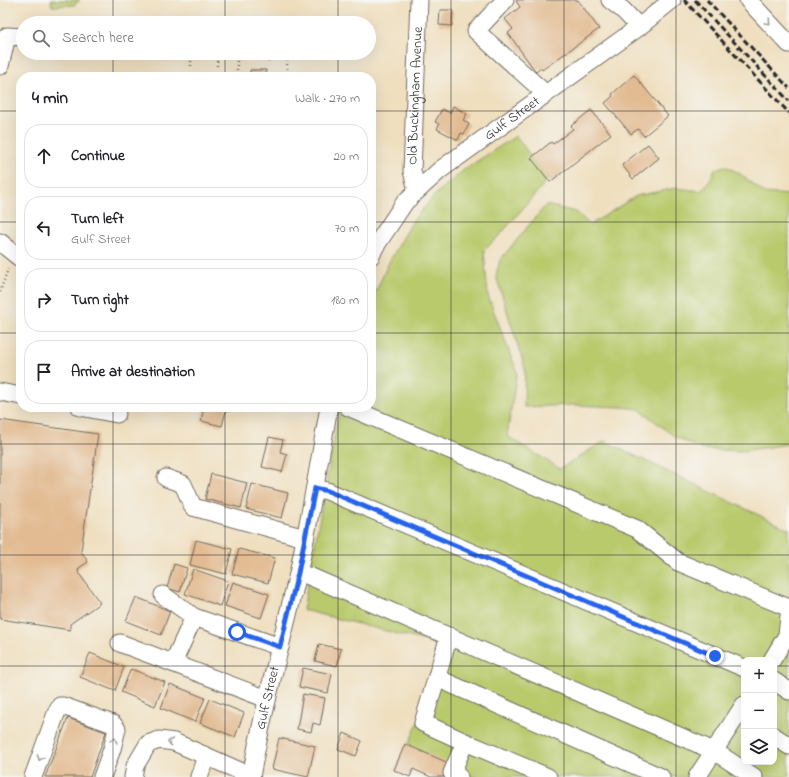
<!DOCTYPE html>
<meta charset="utf-8">
<style>
body{margin:0;font-family:"Indie Flower",sans-serif;background:#f2f2f2;color:#202124}
.controls{position:absolute;right:12px;bottom:12px;display:grid;overflow:hidden;border-radius:8px;box-shadow:0 4px 16px #0002}
.controls button{width:36px;height:36px;display:grid;place-items:center;padding:0;border:0;border-bottom:1px solid #e0e0e0;background:#fff;color:#202124;font:20px sans-serif}
.stop{position:absolute;width:12px;height:12px;margin:-9px;border:3px solid #2563eb;border-radius:50%;background:#fff}
.stop.end{background:#2563eb;border-color:#fff;box-shadow:0 1px 4px #0008}
.list{margin:0;padding:0;list-style:none}
h2{display:flex;justify-content:space-between;align-items:center;height:52px;margin:0;padding:0 16px;font-size:17px}
h2 small{font-size:13px;font-weight:400;color:#757577}
.list li{display:grid;grid-template-columns:26px 1fr auto;gap:12px;align-items:center;box-sizing:border-box;height:64px;margin:0 8px 8px;padding:0 8px;border:1px solid #e0e0e0;border-radius:16px}
.list b{display:block;font-size:15px;white-space:nowrap}
.list p{margin:0;font-size:13px;white-space:nowrap;color:#757577}
.list em{font-size:13px;font-style:normal;color:#757577}
.icon{flex:none;width:22px;height:22px;fill:none;stroke:currentColor;stroke-width:2;stroke-linecap:round;stroke-linejoin:round}
.map{position:relative;flex:none;width:789px;height:777px;overflow:hidden}
.search{position:absolute;background:#fff;box-shadow:0 4px 16px #0002;left:16px;top:16px;width:360px;height:44px;display:flex;align-items:center;gap:10px;box-sizing:border-box;padding:0 14px;border-radius:22px;color:#757577;font-size:15px}
.panel{position:absolute;background:#fff;box-shadow:0 4px 16px #0002;left:16px;top:72px;width:360px;height:340px;border-radius:16px}
.map>svg:first-child{display:block}
.green{fill:#b9ca6d;stroke:#727a4c;fill-rule:evenodd}
.building{fill:#e2bb92}
.lines{fill:none;stroke-linecap:round;stroke-linejoin:round}
.minor-casing{stroke:#706a5f;stroke-width:19}
.path{stroke:#706a5f;stroke-width:2.5;stroke-dasharray:1 3;stroke-linecap:butt}
.minor{stroke:#fff;stroke-width:17}
.rail{stroke:#2b2b2b;stroke-width:3;stroke-dasharray:6 3;stroke-linecap:butt}
.oneway{stroke:#a0a0a0}
.route{stroke:#2563eb;stroke-width:5}
.grid{fill:none;stroke:#2b2b2b;stroke-width:1;stroke-opacity:0.55}
.labels{text-anchor:middle;dominant-baseline:central;stroke-width:3.5;stroke-linejoin:round;paint-order:stroke}
.street-label{font-size:14px;fill:#2b2b2b;stroke:#f6f6f2}
</style>
<div class="map">
<svg width="789" height="777" viewBox="0 0 789 777">
<rect width="100%" height="100%" fill="#f6f6f2"/>
<filter id="ink" filterUnits="userSpaceOnUse"><feTurbulence type="fractalNoise" baseFrequency=".025" numOctaves="2"/><feDisplacementMap in="SourceGraphic" scale="8" xChannelSelector="R" yChannelSelector="G"/><feConvolveMatrix kernelMatrix="1 2 1 2 8 2 1 2 1" color-interpolation-filters="sRGB"/></filter>
<filter id="wash" filterUnits="userSpaceOnUse"><feTurbulence type="fractalNoise" baseFrequency=".012" numOctaves="4" result="noise"/><feDisplacementMap in="SourceGraphic" scale="16" xChannelSelector="R" yChannelSelector="G"/><feGaussianBlur stdDeviation="0.9" result="paint"/><feColorMatrix in="noise" values="0 0 0 0 0 0 0 0 0 0 0 0 0 0 0 0 0 1.4 0 .05"/><feComposite in="paint" operator="in"/></filter>
<g filter="url(#wash)">
<rect width="100%" height="100%" fill="#efdfbf"/>
<path class="green" d="M51 0H80L74 5 52 6Z
M516 136 548 179 500 235 484 250 488 296 517 372 507 436 560 469 604 441 788 529 789 528V777H433L402 760 450 647 303 610 340 407H371V302L389 262 414 219 437 193 465 169ZM744 660H774V762H744Z
M725 166 739 173 764 193 789 195V444L742 451 701 449 674 436 639 409 621 407 573 405 524 407 525 368 496 276 500 260 546 205 576 212 590 225 636 196 676 188 701 191 709 182 715 169Z"/>
<g id="blocks">
<path class="building" d="M518 0H578L599 29 542 70 541 68 536 72 508 33 513 29 505 19 520 7 516 1Z
M440 10H453L452 26 439 25Z
M250 70H266V77H250Z
M634 75 668 116 644 136 638 129 631 134 605 103 613 96 612 94Z
M453 106 467 114 463 120 469 124 464 134 461 133 458 140 437 129 439 124 435 122 442 109 450 113Z
M591 110 611 134 550 182 531 158 551 142 553 144 573 129 571 126Z
M648 144 659 158 633 179 622 165Z
M204 407H227L222 426 201 421Z
M0 420 98 434 81 551 88 562 79 568 78 572 100 603 70 624V630L0 619Z
M269 437 283 440 280 452 287 454 282 472 262 467Z
M211 474 247 483 241 508 205 499Z
M252 484 288 493 282 518 246 509Z
M196 540 232 549 226 574 190 565Z
M239 549 275 558 268 583 232 574Z
M174 564 187 568 180 592 167 588Z
M193 569 228 581 220 606 185 594Z
M233 582 269 594 261 618 225 606Z
M136 597 170 611 161 635 126 621Z
M319 644 341 649 337 666 315 661Z
M90 653 124 667 115 691 80 677Z
M303 668 332 674 328 693 299 687Z
M131 669 165 682 155 706 121 692Z
M170 684 205 698 195 722 161 708Z
M303 694 325 698 320 725 313 723 311 732 297 729Z
M210 699 244 713 235 737 200 723Z
M68 718 106 732 90 777H45Z
M344 733 362 741 356 756 338 749Z
M279 738 315 746 308 777 272 769Z
M405 744 453 765 448 777H431L413 769 410 777 394 770Z"/>
</g>
</g>
<g filter="url(#ink)">
<use href="#blocks" fill-opacity="0" stroke="#706a5f" stroke-width="1"/>
<g class="lines">
<g class="minor-casing">
<g id="minor">
<path d="M505 0 476 31 546 94"/>
<path d="M610 0 623 10 639 27"/>
<path d="M748 0 789 44"/>
<path d="M0 66 7 36 23 37"/>
<path id="s1" d="M417 190 412 171 419 0"/>
<path d="M0 242 21 259"/>
<path id="s2" d="M371 256 375 247 405 202 440 170 639 27 672 0"/>
<path d="M0 392 21 396"/>
<path d="M80 407 117 414"/>
<path d="M348 407 637 529 678 562 789 608"/>
<path d="M166 478 183 484 193 507 305 538"/>
<path d="M315 488 327 491 744 668"/>
<path d="M309 576 714 751 754 777"/>
<path d="M163 595 194 617 280 647"/>
<path d="M449 636 423 723 465 742 548 777"/>
<path d="M120 643 267 699"/>
<path d="M772 660 787 635 789 616"/>
<path d="M173 663 194 617"/>
<path d="M437 678 661 777"/>
<path d="M774 681 789 691"/>
<path d="M774 736 789 746"/>
<path d="M33 777 57 711 60 706H63L113 724 117 729 112 749 102 777"/>
<path d="M133 777 135 766 148 744 159 740 174 742 206 756"/>
<path d="M199 777 206 756 251 776"/>
<path id="s3" d="M251 777C263 708 282 641 298 574 310 518 319 463 329 407"/>
<path d="M459 777 452 773 465 742"/>
<path d="M697 777 744 705"/>
</g>
</g>
<path class="path" d="M191 53V66
M237 53V77
M268 53V65
M149 55 268 56
M217 66V53
M287 77V61L289 53
M0 292 8 269"/>
<use href="#minor" class="minor"/>
<path class="rail" d="M684 0 789 113
M695 0 789 101
M707 0 789 88"/>
</g>
<defs><path id="oneway-chevron" d="M-2-3.5L2.5 0L-2 3.5" fill="none" stroke-width="1.6" stroke-linecap="round" stroke-linejoin="round"/></defs>
<g class="oneway">
<use href="#oneway-chevron" transform="translate(768 22) rotate(47)"/>
<use href="#oneway-chevron" transform="translate(114 740) rotate(-74)"/>
<use href="#oneway-chevron" transform="translate(170 742) rotate(-168)"/>
<use href="#oneway-chevron" transform="translate(40 758) rotate(110)"/>
</g>
</g>
<g class="lines" filter="url(#ink)">
<path class="route" d="M237 632 280 647 298 573 315 488 328 491 715 656"/>
</g>
<path class="grid" d="M113 0V23M225 0V23M338 0V23M451 0V777M564 0V777M676 0V777M113 53V77M225 53V77M338 53V77M0 111H21M371 111H789M0 222H21M371 222H789M0 333H21M371 333H789M113 407V777M225 407V777M338 407V777M0 444H789M0 555H789M0 666H744M774 666H789"/>
<g class="labels">
<g class="street-label">
<text stroke="none"><textPath href="#s1" startOffset="95">Old Buckingham Avenue</textPath></text>
<text stroke="none"><textPath href="#s2" startOffset="200">Gulf Street</textPath></text>
<text stroke="none"><textPath href="#s3" startOffset="81">Gulf Street</textPath></text>
</g>
</g>
</svg>
<div class="controls">
<button>+</button>
<button>−</button>
<button><svg class="icon" aria-label="layers" viewBox="0 0 24 24"><path d="M12 4l9 5-9 5-9-5zM3 14l9 5 9-5"/></svg></button>
</div>
<div class="stop" style="left:237px;top:632px"></div>
<div class="stop end" style="left:715px;top:656px"></div>
<div class="search"><svg class="icon" aria-label="search" viewBox="0 0 24 24"><circle cx="10" cy="10" r="6"/><path d="M15 15l6 6"/></svg>Search here</div>
<section class="panel">
<h2>4 min<small>Walk · 270 m</small></h2>
<ul class="list">
<li><svg class="icon" aria-label="ahead" viewBox="0 0 24 24"><path d="M12 20V5M6 11l6-6 6 6"/></svg><div><b>Continue</b></div><em>20 m</em></li>
<li><svg class="icon" aria-label="left" viewBox="0 0 24 24"><path d="M17 20v-9H6M10 6l-5 5 5 5"/></svg><div><b>Turn left</b><p>Gulf Street</p></div><em>70 m</em></li>
<li><svg class="icon" aria-label="right" viewBox="0 0 24 24"><path d="M7 20v-9h11M14 6l5 5-5 5"/></svg><div><b>Turn right</b></div><em>180 m</em></li>
<li><svg class="icon" aria-label="arrive" viewBox="0 0 24 24"><path d="M6 21V4h12l-3 4 3 4H6"/></svg><div><b>Arrive at destination</b></div></li>
</ul>
</section>
</div>
